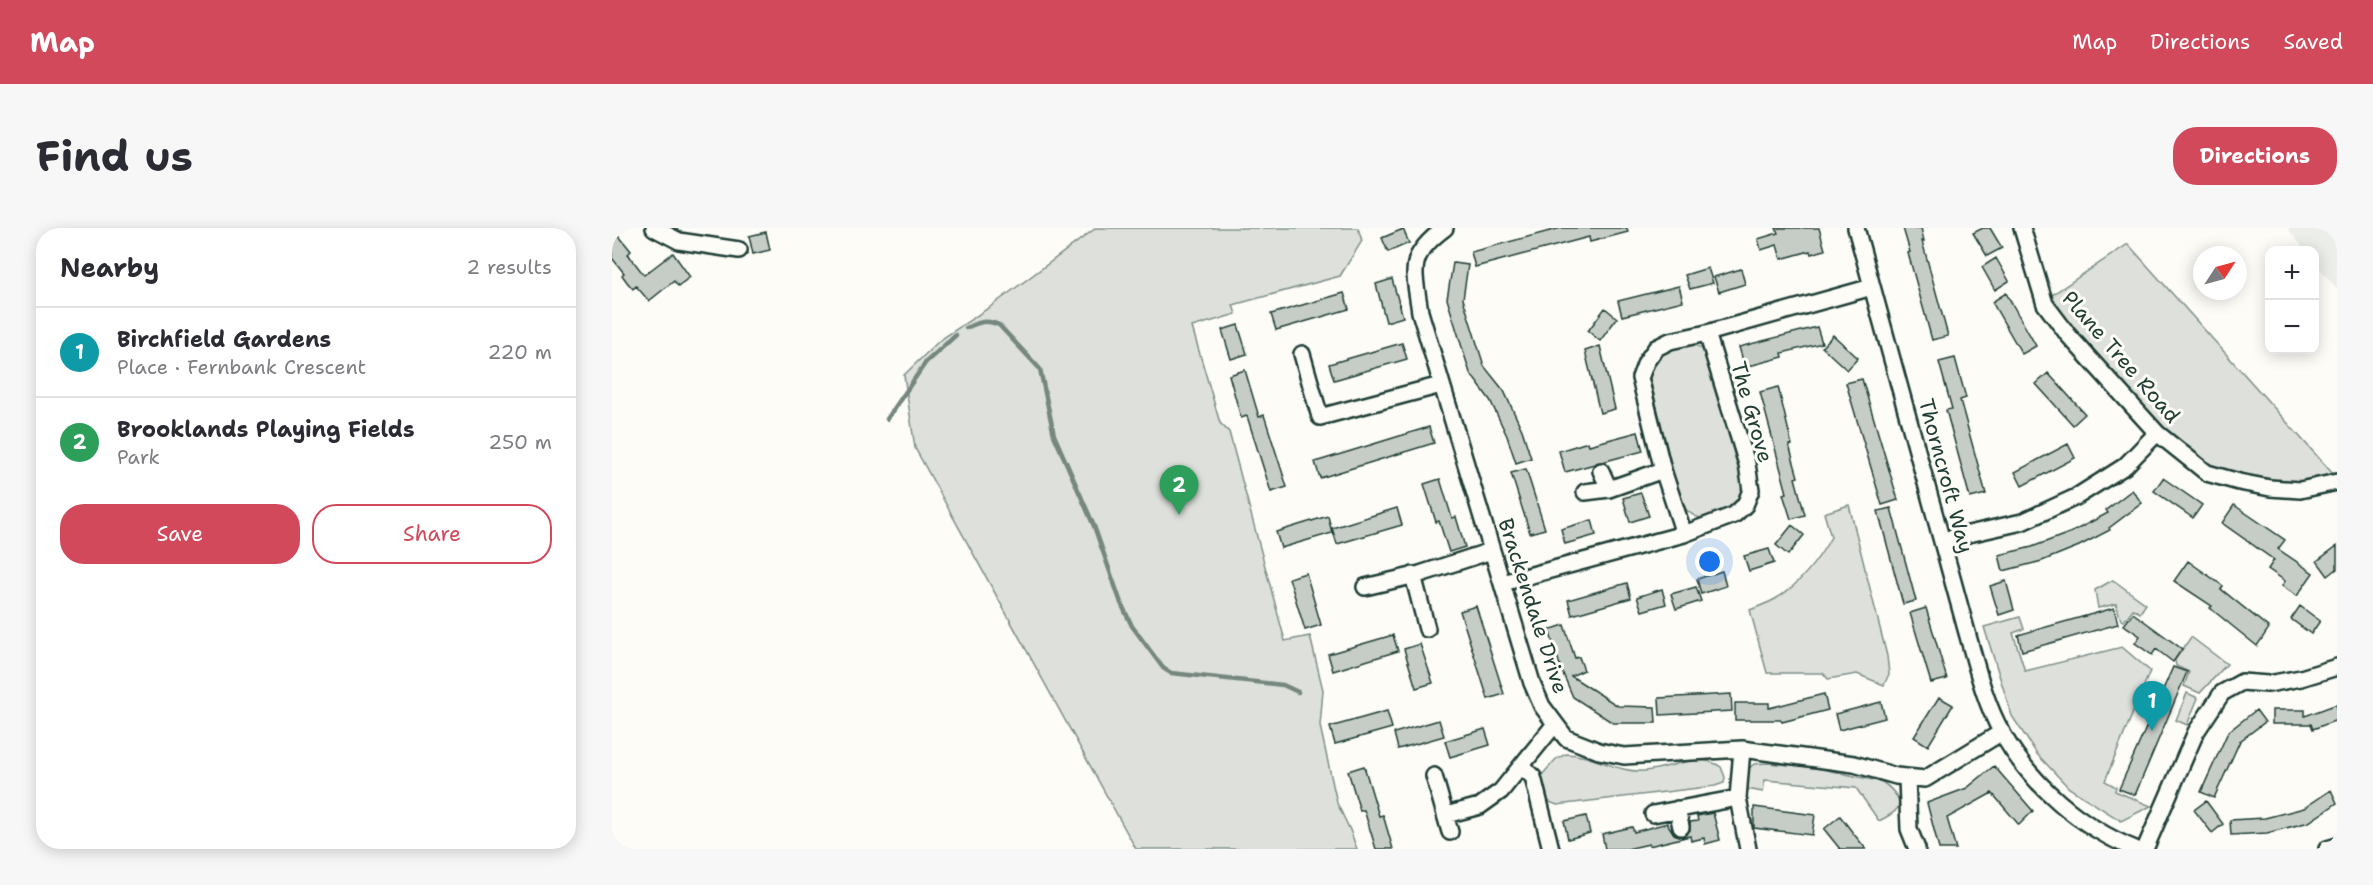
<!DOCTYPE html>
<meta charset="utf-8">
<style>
body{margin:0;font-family:"Shantell Sans",sans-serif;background:#f7f7f7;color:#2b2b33}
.controls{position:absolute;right:18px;top:18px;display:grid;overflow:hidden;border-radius:12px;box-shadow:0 3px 15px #0003}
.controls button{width:54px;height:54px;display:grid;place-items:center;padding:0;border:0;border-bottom:2px solid #e1e1e2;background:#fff;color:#2b2b33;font:30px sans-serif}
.compass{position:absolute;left:1581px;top:18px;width:54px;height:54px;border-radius:50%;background:#fff;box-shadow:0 3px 15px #0003;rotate:54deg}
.you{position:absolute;left:1098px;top:334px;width:21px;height:21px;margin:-15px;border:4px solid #fff;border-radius:50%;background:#1a73e8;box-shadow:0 0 0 9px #1a73e833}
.badge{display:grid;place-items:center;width:39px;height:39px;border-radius:50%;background:#d1495b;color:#fff;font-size:20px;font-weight:700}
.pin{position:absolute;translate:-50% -50px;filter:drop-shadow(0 2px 3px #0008)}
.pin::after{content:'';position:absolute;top:32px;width:21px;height:18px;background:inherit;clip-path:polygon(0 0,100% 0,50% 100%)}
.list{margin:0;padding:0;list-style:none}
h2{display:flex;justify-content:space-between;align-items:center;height:78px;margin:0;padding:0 24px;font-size:26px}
h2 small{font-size:20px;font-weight:400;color:#7c7c81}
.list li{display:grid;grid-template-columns:39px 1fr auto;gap:18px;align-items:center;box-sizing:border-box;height:90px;padding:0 24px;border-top:2px solid #e1e1e2}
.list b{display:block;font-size:22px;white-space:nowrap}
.list p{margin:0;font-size:20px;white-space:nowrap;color:#7c7c81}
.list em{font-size:20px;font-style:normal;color:#7c7c81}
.actions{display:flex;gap:12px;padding:18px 24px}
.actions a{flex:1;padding:14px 0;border:2px solid #d1495b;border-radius:24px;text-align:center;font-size:21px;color:#d1495b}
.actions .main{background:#d1495b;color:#fff}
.map{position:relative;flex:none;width:1725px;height:621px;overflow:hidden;border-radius:24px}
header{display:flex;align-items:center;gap:36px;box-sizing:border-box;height:84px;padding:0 30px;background:#d1495b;color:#fff}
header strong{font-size:28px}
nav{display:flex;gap:33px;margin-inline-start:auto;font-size:21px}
.intro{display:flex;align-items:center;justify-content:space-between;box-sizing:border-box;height:144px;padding:0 36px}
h1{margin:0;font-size:42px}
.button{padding:15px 27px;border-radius:24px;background:#d1495b;color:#fff;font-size:21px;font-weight:700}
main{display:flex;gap:36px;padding:0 36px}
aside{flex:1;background:#fff;border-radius:24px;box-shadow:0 3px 15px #0003}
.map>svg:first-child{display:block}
.built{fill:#eceee9}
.green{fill:#dde0db;stroke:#7e8e88;stroke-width:1.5}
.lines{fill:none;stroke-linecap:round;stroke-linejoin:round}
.stream{stroke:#75877f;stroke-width:4.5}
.building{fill:#c6cdc7;stroke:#1f3d34;stroke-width:1.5}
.minor-casing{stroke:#1f3d34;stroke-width:20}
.minor{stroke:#fdfcf7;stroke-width:15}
.labels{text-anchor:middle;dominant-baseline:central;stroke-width:6;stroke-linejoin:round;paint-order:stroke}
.street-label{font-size:21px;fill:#1f3d34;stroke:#fdfcf7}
</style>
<header>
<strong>Map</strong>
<nav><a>Map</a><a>Directions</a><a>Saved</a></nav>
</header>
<div class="intro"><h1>Find us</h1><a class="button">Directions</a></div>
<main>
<aside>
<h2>Nearby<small>2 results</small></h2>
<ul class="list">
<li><span class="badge" style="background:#0f9aa8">1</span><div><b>Birchfield Gardens</b><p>Place · Fernbank Crescent</p></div><em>220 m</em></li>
<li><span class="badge" style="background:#2e9e5b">2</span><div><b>Brooklands Playing Fields</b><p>Park</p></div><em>250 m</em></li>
</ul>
<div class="actions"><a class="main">Save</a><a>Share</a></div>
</aside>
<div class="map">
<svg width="1725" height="621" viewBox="0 0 1725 621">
<rect width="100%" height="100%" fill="#fdfcf7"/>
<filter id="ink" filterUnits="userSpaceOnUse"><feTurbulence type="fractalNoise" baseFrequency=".0167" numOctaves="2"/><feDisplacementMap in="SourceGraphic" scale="12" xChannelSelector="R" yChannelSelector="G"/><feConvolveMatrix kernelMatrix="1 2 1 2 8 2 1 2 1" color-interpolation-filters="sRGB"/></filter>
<g filter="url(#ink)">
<path class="built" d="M1675 0H1725V61L1703 34 1702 22H1693Z"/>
<path class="green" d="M484 0H746L750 13 728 48 621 77 624 86 580 99 608 195 617 204 673 413 698 408 711 462 708 498 725 575 738 602 745 621H524L303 220 292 147 328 112 378 79Z
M1516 16 1722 247 1688 254 1656 252 1599 239 1548 197 1463 103 1437 69Z
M1076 116C1088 117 1093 122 1098 133L1131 260C1130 266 1128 273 1124 278 1118 286 1098 292 1089 290 1081 289 1074 282 1069 276L1038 151C1040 128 1055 119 1076 116Z
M1237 277 1275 428 1277 446 1272 457 1245 446 1216 451 1211 445H1155L1138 382C1147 378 1157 375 1165 370 1187 357 1207 331 1219 309L1212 285Z
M1501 352 1534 376 1528 385 1521 381 1512 393 1509 392 1504 376 1486 380 1483 362Z
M1408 389 1412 401 1401 405 1413 443 1510 419 1538 443 1493 553 1504 559 1503 563 1539 578 1509 593 1457 560 1425 526 1400 488 1372 399Z
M1579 409 1615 436 1588 465 1572 458 1577 444 1564 438 1563 432Z
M1575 465 1586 470 1575 497 1564 492Z
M954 526C981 526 1005 545 1032 543 1057 541 1087 523 1109 539L1113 549 1112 555 1103 558 945 577 935 573 929 548 944 531Z
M1155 535 1201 539 1270 554C1278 559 1293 573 1284 582 1280 587 1272 590 1267 593L1244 560 1153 552 1151 564 1135 561 1132 558 1134 543 1142 536Z"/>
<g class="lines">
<path class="stream" d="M354 100C367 94 374 91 387 97L428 141 442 207 482 298 509 375 520 398 551 440 559 445 671 457 686 464
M275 191 314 134 344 107"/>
</g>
<path class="building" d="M949 0H1015L1016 4 978 14 977 9 863 39 859 24Z
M1164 0H1207L1213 22 1199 26 1198 23 1169 31 1165 17 1149 22 1146 11 1166 5Z
M1291 0H1309L1312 13H1310L1336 108 1320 112 1296 25 1298 24Z
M1371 0H1378L1390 20 1375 28 1361 5Z
M791 1 797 15 776 24 770 10Z
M154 4 158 22 141 26 137 8Z
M7 8 19 23 16 26 32 47 61 25 78 49 66 58 62 53 37 73 24 58 21 61 15 54 10 47 12 45 0 30V13Z
M1384 30 1397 53 1383 62 1370 39Z
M841 35 856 37 851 71 872 138 892 163 910 202 919 230 904 235 895 208 878 172 858 145 835 71Z
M1096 40 1101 55 1078 61 1073 47Z
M1129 41 1133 56 1107 64 1102 49Z
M780 51 791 89 774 94 764 56Z
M1067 58 1071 73 1010 88 1006 73Z
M732 65 737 81 664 102 659 86Z
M1394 65 1424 118 1410 126 1380 74Z
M993 80 1005 90 988 113 976 103Z
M626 97 635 126 619 131 610 102Z
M1205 99 1210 115 1170 125 1171 129 1133 139 1127 119Z
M1221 107 1246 130 1235 142 1210 119Z
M790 115 795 131 722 152 717 136Z
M988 118 1003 181 988 185 973 123Z
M1343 130 1354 170 1348 172 1374 266 1358 270 1334 182 1340 181 1327 134Z
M633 142 647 189 652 187 675 259 659 264 635 188 629 190 617 147Z
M1436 145 1473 186 1461 197 1424 156Z
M1250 151 1286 272 1270 277 1234 155Z
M1166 159 1180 217H1177L1186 249 1183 250 1193 287 1179 291 1171 266 1175 265 1148 164Z
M817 199 822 215 708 250 703 234Z
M1026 204 1031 223 953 244 947 223 976 214 977 217Z
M1456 216 1463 230 1410 258 1403 244Z
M914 241 933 301 918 305 899 245Z
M1551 250 1590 277 1581 290 1542 263Z
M828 251 840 290 844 289 853 319 837 324 827 293 824 294 812 256Z
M1520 262 1530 275 1497 300 1498 302 1467 318 1430 333 1391 343 1387 327 1420 319 1460 304 1496 285 1494 282Z
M1029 265 1037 288 1018 294 1011 270Z
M1622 277 1673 312 1666 321 1701 345 1685 368 1670 358 1673 353 1656 341 1662 332 1610 295Z
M785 280 790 297 725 316 720 300Z
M1279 280 1304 373 1291 376 1266 283Z
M716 288 720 305 669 320 664 304Z
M980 292 984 307 953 316 949 301Z
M1180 297 1192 307 1176 327 1164 317Z
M1725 318V341L1716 348 1705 333Z
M1157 321 1162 335 1137 343 1132 328Z
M1576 333 1611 358 1609 361 1657 400 1645 418 1598 380 1600 378 1562 353Z
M1110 343 1114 358 1089 366 1085 351Z
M694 345 709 397 693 402 677 350Z
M1394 353 1402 382 1387 387 1378 358Z
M1015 355 1019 370 960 387 956 372Z
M1084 359 1089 373 1064 381 1059 366Z
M1050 361 1054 376 1030 383 1025 369Z
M864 378 892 466 876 471 848 383Z
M1688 378 1708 393 1699 406 1679 391Z
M1314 380 1335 451 1319 455 1298 385Z
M1502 380 1506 396 1410 423 1406 407Z
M1521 385 1570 421 1561 434 1544 421 1540 427 1523 415 1528 408 1512 397Z
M952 397 963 430 967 429 972 442 959 448 1006 478 1043 479 1044 495H1001L961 469 949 441 937 402Z
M781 407 786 423 721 443 716 426Z
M808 416 821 455 804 460 792 421Z
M1561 439 1575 444 1523 567 1507 561Z
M1119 466 1120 483 1048 487 1047 470Z
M1212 466 1216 482 1170 494 1169 492H1123V475H1157V480Z
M1327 469 1341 477 1316 518 1302 509Z
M1269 474 1273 490 1227 502 1223 486Z
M1725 476V492L1701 501 1699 496H1660V482H1693V488Z
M1644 482 1653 494 1628 513 1602 570 1589 564 1616 504Z
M775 483 780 500 723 516 718 499Z
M827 492 832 508 786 521 782 505Z
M873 501 878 517 838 529 833 513Z
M752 538 767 588 771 587 781 621H764L752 582 748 583 736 543Z
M1382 538 1421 583 1407 597 1380 565 1335 590 1344 621H1327L1315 575 1355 560Z
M1719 562 1725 575 1697 594 1655 605 1619 607 1618 592 1653 590 1692 580Z
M1594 573 1611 596 1600 605 1582 582Z
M1142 579 1203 587 1200 607 1142 600Z
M1101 585 1108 612 1093 616 1092 610 1079 613 1078 608 1037 618V616L1015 621H993L990 606 1020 599 1022 604 1055 595 1062 606 1071 609 1078 602V594L1086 593 1085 588Z
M974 588 978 605 956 611 952 593Z
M1228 588 1241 605 1254 621H1228L1212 601Z"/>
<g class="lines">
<g class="minor-casing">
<path id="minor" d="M42 0 67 13 127 22
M833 0C794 29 802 41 808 84L920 455 930 478 954 510 987 523 1012 528 1130 521 1242 536 1284 548 1313 551 1390 504
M1244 0 1354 401C1364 436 1372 473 1390 505 1419 557 1469 599 1523 621
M1410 0 1433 76 1457 108 1545 205 1595 245 1627 254 1658 260 1688 262 1725 254
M690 126 708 189 829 157
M989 243 997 261
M973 264 997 261 1051 242
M1072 306 1051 242 1028 150 1034 134 1044 120 1058 113 1095 105 1260 59
M1330 312 1410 294 1464 269 1513 238 1545 205
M801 347 815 401
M890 355 1072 306 1122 287 1133 277 1139 262 1135 236 1095 105
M753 359 808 346 879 323
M1130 521 1126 570 1136 621
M909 538 921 549 939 621
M822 548 838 604
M1295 550 1297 601 1305 621
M1065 581 1069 599
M1041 586 1126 570
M834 587 868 578 889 563 943 496
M1533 621 1584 504 1610 465 1630 454 1656 456 1689 450 1725 439
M1715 621 1725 618"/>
</g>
<use href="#minor" class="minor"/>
</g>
</g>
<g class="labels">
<g class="street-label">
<text transform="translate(1509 129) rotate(49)">Plane Tree Road</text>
<text transform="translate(1140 184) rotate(74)">The Grove</text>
<text transform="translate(1334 248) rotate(75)">Thorncroft Way</text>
<text transform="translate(921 378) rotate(72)">Brackendale Drive</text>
</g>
</g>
</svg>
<div class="controls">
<button>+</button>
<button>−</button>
</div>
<svg class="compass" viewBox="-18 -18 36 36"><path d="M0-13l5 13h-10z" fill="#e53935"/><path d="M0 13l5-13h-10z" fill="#7c7c81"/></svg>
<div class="you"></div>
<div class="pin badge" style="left:1540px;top:503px;background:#0f9aa8">1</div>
<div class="pin badge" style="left:567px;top:287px;background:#2e9e5b">2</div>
</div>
</main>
